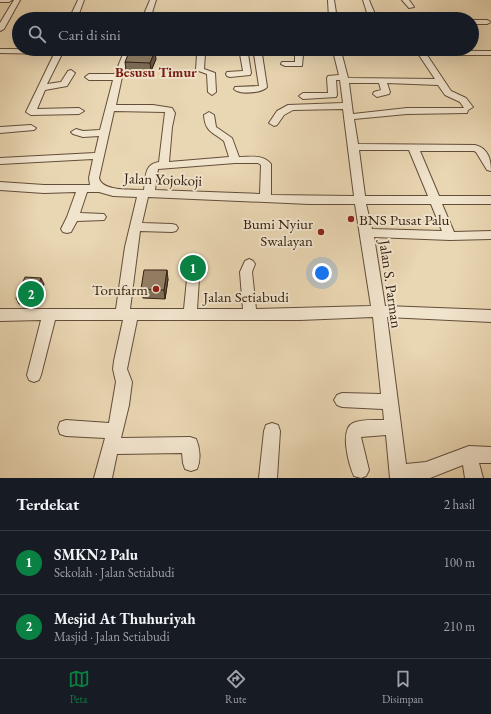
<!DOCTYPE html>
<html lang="id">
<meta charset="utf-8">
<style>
body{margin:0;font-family:"EB Garamond",serif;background:#242831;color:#f1f3f6}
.you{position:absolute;left:322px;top:273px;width:14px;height:14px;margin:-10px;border:3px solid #fff;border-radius:50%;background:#1a73e8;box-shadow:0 0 0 6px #1a73e833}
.badge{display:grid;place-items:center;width:26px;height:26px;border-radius:50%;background:#0b8043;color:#fff;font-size:13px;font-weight:700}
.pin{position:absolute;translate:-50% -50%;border:2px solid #fff;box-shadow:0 1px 4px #0006}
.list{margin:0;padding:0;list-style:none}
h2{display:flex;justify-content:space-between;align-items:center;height:52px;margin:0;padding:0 16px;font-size:17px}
h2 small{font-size:13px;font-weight:400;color:#9ea1a6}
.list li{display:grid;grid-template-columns:26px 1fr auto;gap:12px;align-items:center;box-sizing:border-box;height:64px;padding:0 16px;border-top:1px solid #363941}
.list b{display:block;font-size:15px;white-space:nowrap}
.list p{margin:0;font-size:13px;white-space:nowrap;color:#9ea1a6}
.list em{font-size:13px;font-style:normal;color:#9ea1a6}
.icon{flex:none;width:22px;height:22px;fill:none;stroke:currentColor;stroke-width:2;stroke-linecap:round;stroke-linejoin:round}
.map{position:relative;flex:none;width:491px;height:478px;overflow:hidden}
.search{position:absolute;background:#171b24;box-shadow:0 4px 16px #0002;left:12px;right:12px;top:12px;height:44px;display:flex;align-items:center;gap:10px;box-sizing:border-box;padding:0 14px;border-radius:22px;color:#9ea1a6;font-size:15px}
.sheet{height:180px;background:#171b24}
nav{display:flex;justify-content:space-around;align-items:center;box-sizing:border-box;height:56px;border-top:1px solid #363941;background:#171b24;font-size:11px;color:#9ea1a6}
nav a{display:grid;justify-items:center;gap:2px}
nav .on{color:#0b8043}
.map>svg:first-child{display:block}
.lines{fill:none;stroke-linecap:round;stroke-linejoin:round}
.minor-casing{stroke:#634e3a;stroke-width:2}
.minor{fill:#f1e4cd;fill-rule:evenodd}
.wall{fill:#7e6d57;stroke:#362112}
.shaded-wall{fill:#675947;stroke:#362112}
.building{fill:#937f65;stroke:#362112}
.poi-dot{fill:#8f2418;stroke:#f1e4cd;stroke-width:1.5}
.labels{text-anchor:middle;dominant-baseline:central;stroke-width:4;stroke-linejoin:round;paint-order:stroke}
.far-quarter-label{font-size:14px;font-weight:bold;fill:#7a1f14;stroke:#f1e4cd}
.street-label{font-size:15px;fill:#362112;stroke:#f1e4cd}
.poi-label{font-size:15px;fill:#362112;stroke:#f1e4cd;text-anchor:end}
</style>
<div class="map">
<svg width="491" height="478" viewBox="0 0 491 478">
<rect width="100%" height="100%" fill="#e9d6b2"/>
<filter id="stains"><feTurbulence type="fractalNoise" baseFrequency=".005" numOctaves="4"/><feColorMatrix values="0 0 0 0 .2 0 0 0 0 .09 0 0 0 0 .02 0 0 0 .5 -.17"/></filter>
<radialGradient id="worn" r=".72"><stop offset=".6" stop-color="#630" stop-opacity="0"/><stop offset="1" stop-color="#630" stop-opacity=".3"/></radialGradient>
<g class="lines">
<g class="minor-casing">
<path id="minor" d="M0 0H12L9 2H0Z
M14 0H20L4 29 0 31V23Z
M78 0H84L77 19H69Z
M150 0H156L150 19H142Z
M328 0H334L337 19H329Z
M363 0H369L377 19H369Z
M402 0H409L414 7 409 8Z
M472 20H487L491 22 487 24H472Z
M0 49 491 51V55H427L451 91 466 98 473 107 468 110 467 113 407 114 354 119 358 144 475 145C488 148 491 159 491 171L487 170 476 152 474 151H420L439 196H491V204H442L454 232 491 231V239L450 240 374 237 385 306 491 310V322L387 317 406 464 426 462 469 446 491 447V463H479L483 478H465L463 465 430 478H390L386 435 361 437 369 470 366 476 361 478 354 476C349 465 339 430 353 423 361 419 375 420 384 420L383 409 342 407 337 405 334 400 337 395 342 393 381 394 373 317 300 320H137L127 369 132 382 129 405 121 438 190 437 196 439C200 448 201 460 197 469L191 471 185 469 183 463 182 453 117 454 112 478H94L105 438 66 436 60 434 58 428 60 422 66 420 109 423 116 382 113 369 114 361 123 320H55L41 375 39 380 34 382 29 380 27 375 41 320 0 321V309H116L125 247 137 197 113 196 99 192H87L80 213 104 214 106 217 104 220 77 221 71 232 67 233 63 232 61 229 67 217 76 192 44 193 0 190V182L44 185H90L89 178 93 159 0 164V158L95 153 99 136 83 137 73 134 71 132 76 129 83 131 100 130 113 80H89L85 77 89 74H115L123 54H62L47 84 61 82 68 71 71 70 75 73 67 86 45 90 37 109 79 108 84 111 79 114 31 115 26 112 54 54 0 53ZM131 54H197L196 70 207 74 208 92 212 95 216 92 215 73 204 69 205 54H240L243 71 227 72 226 74 227 76 230 77 250 75 251 73 248 54H254L259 86 235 87 234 89C240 95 262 93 267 87L262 54 295 55V62H282L281 64 285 66H302L303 55H334L339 75 328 76 327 78 328 93H303L299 96 303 99 336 97 337 95 336 80H340L343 103 288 105 277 111 269 123 274 126 277 125 284 115 293 110 343 109 354 196 271 195V164C263 154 250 157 239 157L232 138 216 127 214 115 209 112 204 115C205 132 213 132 224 141L229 157 169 162 172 127 175 113 172 108 153 105H116L122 77ZM342 55H419L435 79 348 78ZM349 83H379L381 90 374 92 373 94 377 97 389 94 390 92 387 83 438 85 445 95 460 102 464 108H407L353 114ZM114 111 165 112 159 162C144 164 146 177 144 190 132 189 102 192 99 178ZM359 150H409L428 196H365ZM235 163H258L261 165 260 194 155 190 158 169ZM148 197 309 204H355L371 306 256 309 252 272 255 264 253 261 249 259 245 261 240 272 243 309H197L199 279 198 275 193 274 188 275 187 279 184 309H130L140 231 172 232 176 231 178 228 176 225 172 224 142 223ZM366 204H431L442 231 372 229Z
M31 125 36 128 34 130 0 133V127Z
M272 423 278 425 280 431 277 478H259L264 431 266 425Z"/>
</g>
<use href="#minor" class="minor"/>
</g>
<path class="wall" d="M156 59 151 71 126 70 125 62Z
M168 279 165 299 143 298 141 289Z
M44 284 36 304H19L16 298Z"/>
<path class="shaded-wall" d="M155 51 156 59 151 71 150 63Z
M167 270 168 279 165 299 164 290Z
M41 278 44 284 36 304 33 298Z"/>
<path class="building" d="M130 50 155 51 150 63 125 62Z
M144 270H167L164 290 141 289Z
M25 277 41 278 33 298H16Z"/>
<g class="poi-dot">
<circle cx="351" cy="219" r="4"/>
<circle cx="321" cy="232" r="4"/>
<circle cx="156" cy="289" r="4"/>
</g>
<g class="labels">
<g class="far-quarter-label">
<text x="156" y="72">Besusu Timur</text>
</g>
<g class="street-label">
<text transform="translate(163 179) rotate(2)">Jalan Yojokoji</text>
<text transform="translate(391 284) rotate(82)">Jalan S. Parman</text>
<text x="246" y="296">Jalan Setiabudi</text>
</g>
<g class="poi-label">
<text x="359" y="219" text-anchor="start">BNS Pusat Palu</text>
<text x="313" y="223">Bumi Nyiur<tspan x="313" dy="17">Swalayan</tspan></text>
<text x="148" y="289">Torufarm</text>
</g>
</g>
<rect width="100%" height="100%" filter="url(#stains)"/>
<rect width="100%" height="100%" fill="url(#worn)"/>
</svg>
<div class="you"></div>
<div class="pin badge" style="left:193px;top:268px">1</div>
<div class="pin badge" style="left:31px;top:294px">2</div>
<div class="search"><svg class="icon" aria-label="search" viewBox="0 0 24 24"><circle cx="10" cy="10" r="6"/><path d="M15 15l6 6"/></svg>Cari di sini</div>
</div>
<section class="sheet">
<h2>Terdekat<small>2 hasil</small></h2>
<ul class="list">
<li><span class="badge">1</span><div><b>SMKN2 Palu</b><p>Sekolah · Jalan Setiabudi</p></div><em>100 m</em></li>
<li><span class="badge">2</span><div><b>Mesjid At Thuhuriyah</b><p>Masjid · Jalan Setiabudi</p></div><em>210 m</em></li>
</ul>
</section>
<nav>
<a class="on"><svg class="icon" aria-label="map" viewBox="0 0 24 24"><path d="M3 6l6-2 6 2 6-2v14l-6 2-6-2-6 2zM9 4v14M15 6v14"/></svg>Peta</a>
<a><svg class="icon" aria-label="directions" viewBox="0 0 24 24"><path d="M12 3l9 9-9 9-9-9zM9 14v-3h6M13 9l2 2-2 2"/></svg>Rute</a>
<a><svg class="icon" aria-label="saved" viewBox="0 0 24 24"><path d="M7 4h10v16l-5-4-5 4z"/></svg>Disimpan</a>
</nav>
